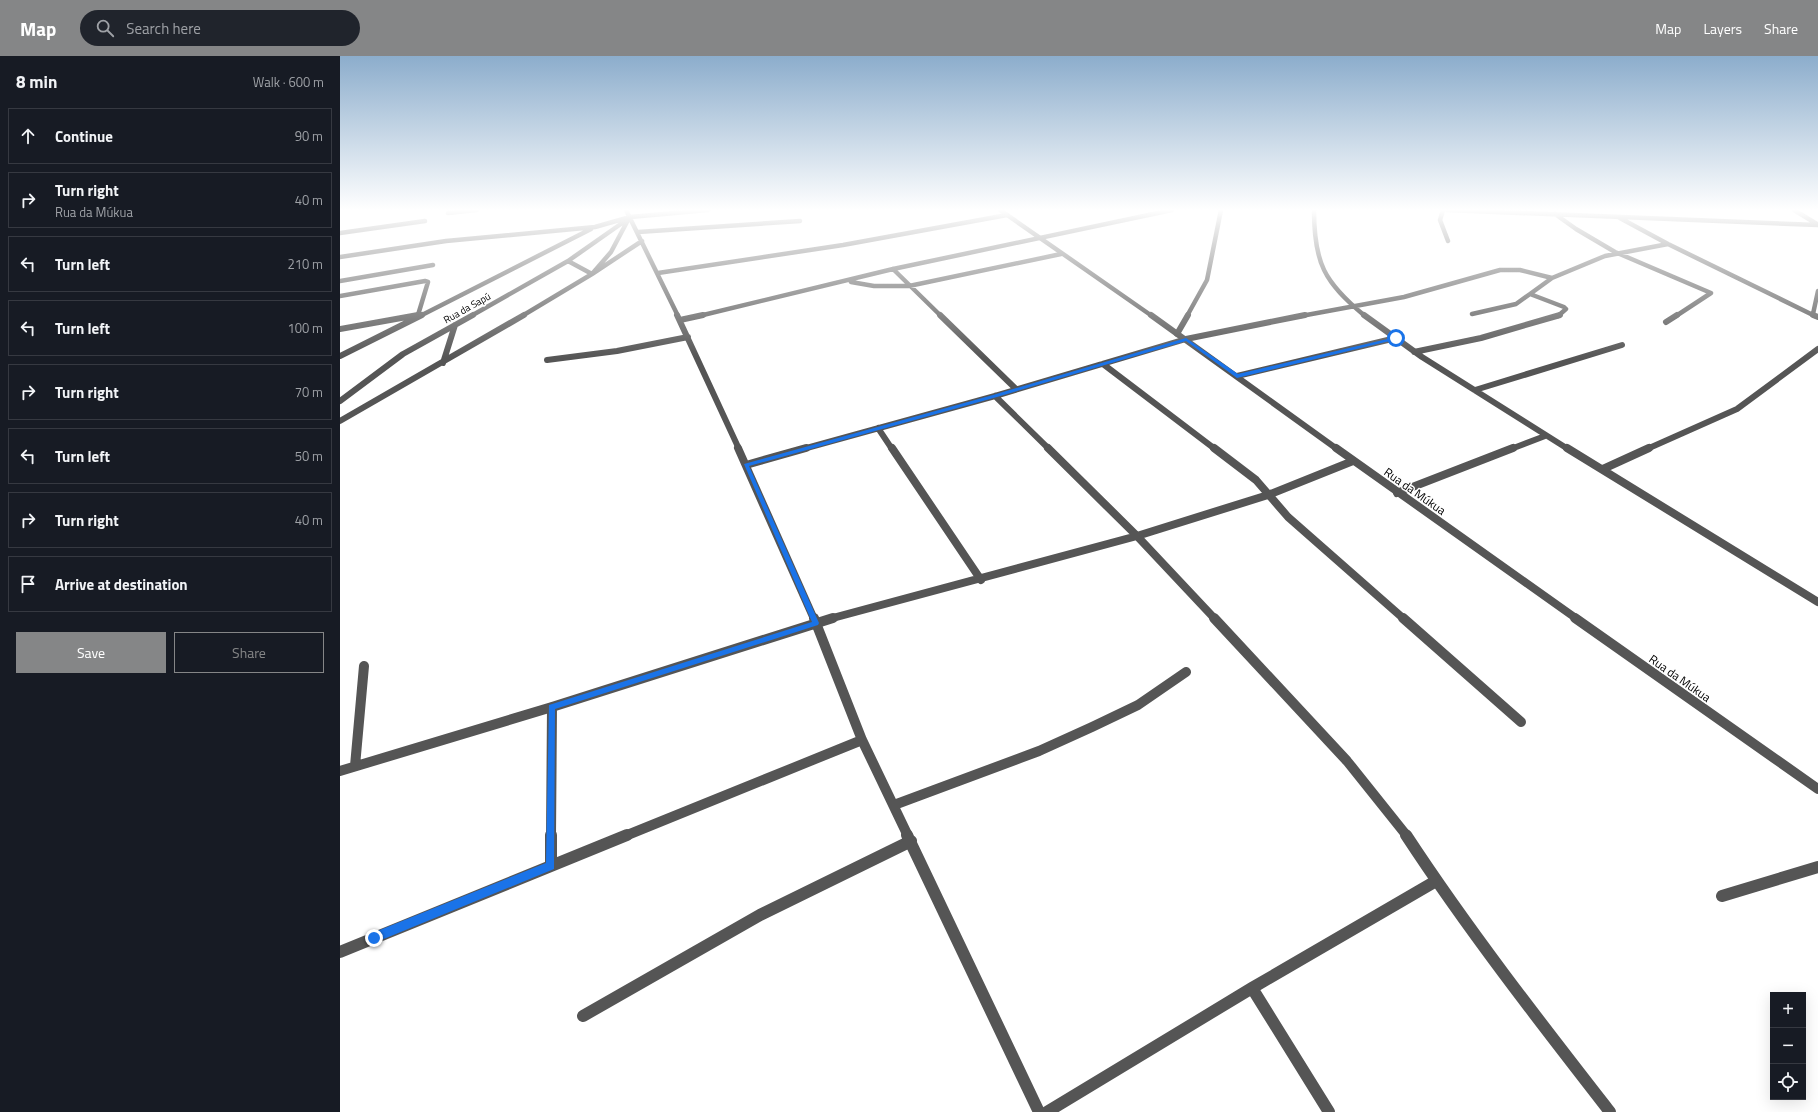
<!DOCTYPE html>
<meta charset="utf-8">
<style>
body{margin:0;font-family:"Titillium Web",sans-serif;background:#20242c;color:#f1f3f6}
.controls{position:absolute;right:12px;bottom:12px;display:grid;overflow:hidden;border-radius:0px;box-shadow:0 4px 16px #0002}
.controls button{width:36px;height:36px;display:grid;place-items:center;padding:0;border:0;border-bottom:1px solid #363941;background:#171b24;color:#f1f3f6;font:20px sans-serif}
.stop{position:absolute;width:12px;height:12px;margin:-9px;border:3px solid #1a73e8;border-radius:50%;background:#fff}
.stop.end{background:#1a73e8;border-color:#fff;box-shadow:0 1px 4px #0008}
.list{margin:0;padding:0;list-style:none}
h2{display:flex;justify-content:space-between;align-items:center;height:52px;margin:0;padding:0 16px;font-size:17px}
h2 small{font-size:13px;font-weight:400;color:#9ea1a6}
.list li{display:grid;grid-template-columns:26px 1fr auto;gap:12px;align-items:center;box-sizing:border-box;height:56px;margin:0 8px 8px;padding:0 8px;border:1px solid #363941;border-radius:0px}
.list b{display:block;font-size:15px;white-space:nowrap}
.list p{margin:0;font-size:13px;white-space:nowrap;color:#9ea1a6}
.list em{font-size:13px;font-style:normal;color:#9ea1a6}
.actions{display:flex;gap:8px;padding:12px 16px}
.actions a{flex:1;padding:9px 0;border:1px solid #858687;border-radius:0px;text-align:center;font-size:14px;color:#858687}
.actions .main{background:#858687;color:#fff}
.icon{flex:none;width:22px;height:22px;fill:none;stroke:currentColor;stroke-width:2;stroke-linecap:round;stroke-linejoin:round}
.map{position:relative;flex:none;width:1478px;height:1056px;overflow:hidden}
header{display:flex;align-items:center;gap:24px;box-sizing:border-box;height:56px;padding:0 20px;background:#858687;color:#fff}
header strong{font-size:19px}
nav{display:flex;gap:22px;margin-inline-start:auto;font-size:14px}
.search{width:280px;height:36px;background:#20242c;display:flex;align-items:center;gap:10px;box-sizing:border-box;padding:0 14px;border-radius:22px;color:#9ea1a6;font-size:15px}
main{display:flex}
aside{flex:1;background:#171b24}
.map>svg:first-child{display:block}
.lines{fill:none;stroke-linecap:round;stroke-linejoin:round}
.minor-far4{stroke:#555;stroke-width:4.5}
.minor-far3{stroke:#555;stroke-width:6}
.minor-far2{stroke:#555;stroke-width:8}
.minor-far1{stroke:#555;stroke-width:10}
.minor{stroke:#555;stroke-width:12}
.tertiary-far3{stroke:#555;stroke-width:4.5}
.tertiary-far2{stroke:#555;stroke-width:6}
.tertiary-far1{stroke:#555;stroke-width:8}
.tertiary{stroke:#555;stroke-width:10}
.route{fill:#1a73e8}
.labels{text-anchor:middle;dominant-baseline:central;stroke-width:3;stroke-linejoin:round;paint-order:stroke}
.far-street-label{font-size:10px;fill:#000;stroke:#fff}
.street-label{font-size:12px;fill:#000;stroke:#fff}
</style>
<header>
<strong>Map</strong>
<div class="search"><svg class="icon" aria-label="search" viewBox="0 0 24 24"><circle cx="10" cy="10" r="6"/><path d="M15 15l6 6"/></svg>Search here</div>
<nav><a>Map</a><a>Layers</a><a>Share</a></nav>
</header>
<main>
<aside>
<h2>8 min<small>Walk · 600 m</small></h2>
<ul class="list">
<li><svg class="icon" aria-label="ahead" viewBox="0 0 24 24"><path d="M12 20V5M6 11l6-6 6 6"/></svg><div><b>Continue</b></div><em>90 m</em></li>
<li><svg class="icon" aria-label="right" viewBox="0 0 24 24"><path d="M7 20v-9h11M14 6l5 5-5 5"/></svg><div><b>Turn right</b><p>Rua da Múkua</p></div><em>40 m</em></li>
<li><svg class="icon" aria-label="left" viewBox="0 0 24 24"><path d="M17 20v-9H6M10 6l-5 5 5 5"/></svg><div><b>Turn left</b></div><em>210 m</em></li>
<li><svg class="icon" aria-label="left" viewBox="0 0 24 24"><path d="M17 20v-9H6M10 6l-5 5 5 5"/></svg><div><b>Turn left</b></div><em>100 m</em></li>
<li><svg class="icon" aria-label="right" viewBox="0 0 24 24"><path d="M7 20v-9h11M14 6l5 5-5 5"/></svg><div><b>Turn right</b></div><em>70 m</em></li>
<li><svg class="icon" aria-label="left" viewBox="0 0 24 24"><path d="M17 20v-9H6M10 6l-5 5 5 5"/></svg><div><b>Turn left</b></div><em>50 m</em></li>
<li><svg class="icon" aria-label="right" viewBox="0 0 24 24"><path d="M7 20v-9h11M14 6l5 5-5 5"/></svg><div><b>Turn right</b></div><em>40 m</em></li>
<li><svg class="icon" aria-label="arrive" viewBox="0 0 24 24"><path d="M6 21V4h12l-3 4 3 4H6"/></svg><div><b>Arrive at destination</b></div></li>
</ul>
<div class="actions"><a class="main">Save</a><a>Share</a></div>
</aside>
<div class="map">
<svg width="1478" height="1056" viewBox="0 0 1478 1056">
<rect width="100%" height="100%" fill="#fff"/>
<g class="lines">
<path class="minor-far4" d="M286 154 338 260
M974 154C974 207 984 226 1025 260
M1103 154 1100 164 1108 185
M1107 154 1478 169
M1454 154 1477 168
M108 157 137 154
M1215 158 1236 173 1275 196 1371 237 1336 260
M1278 161 1328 188 1475 260
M298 176 460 165
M0 177 85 165
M0 201 106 185 255 171 290 161 368 154
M228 205 252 218 302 185
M553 213 601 260
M318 217 503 189 667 159
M0 225 93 209
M511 226 534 230H569L721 198
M0 240 85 225 88 226 78 259
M1132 258 1176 248 1190 238
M1473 258 1478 235
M75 260 78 259
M80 260 251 173
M131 260 228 205 285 165
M182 260 252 218 271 196 288 164
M359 260 553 213 832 154
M847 260 867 224 881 154
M961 260 1064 241 1160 214H1180L1212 222
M1218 260 1226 253 1224 251 1190 238 1212 222 1265 200 1328 188"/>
<path class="minor-far3" d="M337 259 399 393
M600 259 676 333
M1024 259 1082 301 1228 393
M1473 259 1478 261
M340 264 363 259
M1326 266 1337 259
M0 273 78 259
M837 278 848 259
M1074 296 1141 282 1220 259
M0 300 82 259
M207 304 277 295 348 281
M103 307 115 269
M763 308 875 393
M897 320 1056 282
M1135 334 1282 289
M655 340 709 393
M0 345 63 298 133 259
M0 365 184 259
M538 372 552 393
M463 393 655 340 846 283 965 259
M1171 393 1205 380
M1307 393 1397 353 1478 293"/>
<path class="minor-far2" d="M398 392 474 563
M552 392 641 524
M708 392 797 480 875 563
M874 392 916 424 948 461 1064 563
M1227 392 1478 546
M406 409 466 392
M1263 413 1309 392
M1057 437 1173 392
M489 563 797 480 928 439 1013 405"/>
<path class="minor-far1" d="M474 562 522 684 568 780
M874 562 1007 705 1067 780
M1063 562 1181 666
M15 710 24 610
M0 715 212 651 493 562
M554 749 699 695 752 671 798 649 846 616
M211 780 212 651
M285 780 522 684"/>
<path class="minor" d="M567 779 699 1056
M1066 779C1129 875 1200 966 1270 1056
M211 810V779
M1382 840 1478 811
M0 896 287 779
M912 932 989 1056
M243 960 420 859 571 785
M707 1056 912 932 1096 825"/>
<path class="tertiary-far3" d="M660 154 812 260"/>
<path class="tertiary-far2" d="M811 259 997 393"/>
<path class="tertiary-far1" d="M996 392 1237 563"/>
<path class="tertiary" d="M1235 562 1478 733"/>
</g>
<linearGradient id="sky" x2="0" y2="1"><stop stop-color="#8cadcc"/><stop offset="0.51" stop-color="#fff"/><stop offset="1" stop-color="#fff" stop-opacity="0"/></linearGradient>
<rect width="1478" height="302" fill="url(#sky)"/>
<path class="route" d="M1056 281 1058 283 897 322 846 285 657 341 409 410 479 567 478 569 215 653 214 813 34 887 30 885V878L206 807 209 649 472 566 404 408 653 339 846 282 898 318Z"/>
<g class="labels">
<g class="far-street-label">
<text transform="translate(127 252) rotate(-29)">Rua da Sapú</text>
</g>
<g class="street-label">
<text transform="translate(1075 435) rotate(35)">Rua da Múkua</text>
<text transform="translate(1340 622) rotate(35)">Rua da Múkua</text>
</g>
</g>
</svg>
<div class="controls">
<button>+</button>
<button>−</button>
<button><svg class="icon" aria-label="locate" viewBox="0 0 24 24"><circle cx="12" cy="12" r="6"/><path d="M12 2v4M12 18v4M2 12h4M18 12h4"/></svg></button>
</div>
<div class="stop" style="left:1056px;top:282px"></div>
<div class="stop end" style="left:34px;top:882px"></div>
</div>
</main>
